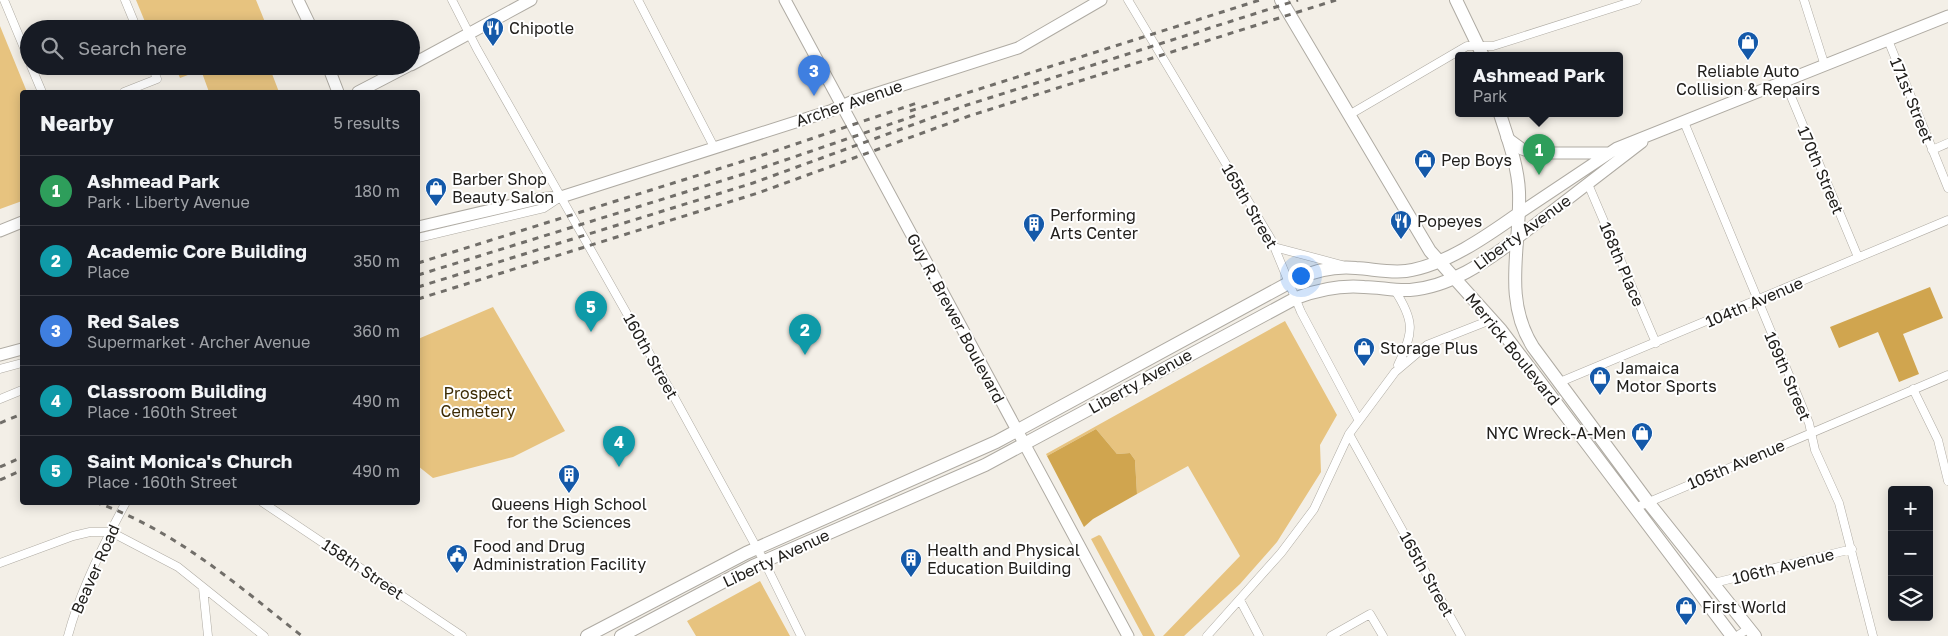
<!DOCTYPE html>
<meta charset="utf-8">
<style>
body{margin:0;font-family:"Golos Text",sans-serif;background:#20242c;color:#f1f3f6}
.controls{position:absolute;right:15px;bottom:15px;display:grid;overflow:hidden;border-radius:5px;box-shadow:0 2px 12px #0003}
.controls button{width:45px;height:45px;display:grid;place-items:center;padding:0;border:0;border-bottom:1px solid #363941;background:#171b24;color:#f1f3f6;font:25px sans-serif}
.you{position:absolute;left:1300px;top:275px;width:18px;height:18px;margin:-12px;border:4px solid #fff;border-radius:50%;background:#1a73e8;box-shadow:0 0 0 8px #1a73e833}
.badge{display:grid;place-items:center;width:32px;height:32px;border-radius:50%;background:#8c9099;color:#fff;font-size:16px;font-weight:700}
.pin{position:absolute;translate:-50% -41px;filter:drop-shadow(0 1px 2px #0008)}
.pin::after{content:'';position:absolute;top:26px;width:18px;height:15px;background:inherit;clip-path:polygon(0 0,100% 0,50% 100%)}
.popup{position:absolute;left:1455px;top:52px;width:168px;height:65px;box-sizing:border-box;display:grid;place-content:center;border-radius:5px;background:#171b24;filter:drop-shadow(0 1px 4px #0005);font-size:16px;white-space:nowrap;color:#9ea1a6}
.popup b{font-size:19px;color:#f1f3f6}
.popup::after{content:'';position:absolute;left:50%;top:100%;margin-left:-10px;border:10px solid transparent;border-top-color:#171b24}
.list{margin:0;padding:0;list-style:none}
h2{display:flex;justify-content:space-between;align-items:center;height:65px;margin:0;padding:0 20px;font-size:21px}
h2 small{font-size:16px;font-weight:400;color:#9ea1a6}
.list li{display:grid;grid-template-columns:32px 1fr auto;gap:15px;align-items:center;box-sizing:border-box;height:70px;padding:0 20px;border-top:1px solid #363941}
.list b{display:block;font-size:19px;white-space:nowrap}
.list p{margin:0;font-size:16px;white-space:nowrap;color:#9ea1a6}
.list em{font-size:16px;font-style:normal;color:#9ea1a6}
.icon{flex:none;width:28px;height:28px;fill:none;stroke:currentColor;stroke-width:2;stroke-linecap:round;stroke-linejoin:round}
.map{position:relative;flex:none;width:1948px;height:636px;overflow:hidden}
.search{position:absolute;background:#171b24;box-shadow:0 2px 12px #0003;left:20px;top:20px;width:400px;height:55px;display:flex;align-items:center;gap:12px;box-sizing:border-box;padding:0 18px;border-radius:28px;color:#9ea1a6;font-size:19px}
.panel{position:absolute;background:#171b24;box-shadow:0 2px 12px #0003;left:20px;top:90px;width:400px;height:415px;border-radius:5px}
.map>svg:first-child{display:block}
.green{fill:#e7c37f}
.forest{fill:#d0a54f}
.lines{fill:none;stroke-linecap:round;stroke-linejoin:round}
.street-casing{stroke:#afaba3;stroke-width:9}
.secondary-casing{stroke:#afaba3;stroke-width:13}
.primary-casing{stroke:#afaba3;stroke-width:14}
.street{stroke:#fff;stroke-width:8}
.secondary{stroke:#fff;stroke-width:11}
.primary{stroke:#fff;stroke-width:12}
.rail{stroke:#716e69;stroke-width:3;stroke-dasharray:6 6;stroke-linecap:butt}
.labels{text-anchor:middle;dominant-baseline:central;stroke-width:4;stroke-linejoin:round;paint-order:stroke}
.poi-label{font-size:16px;fill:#22201d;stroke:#fff;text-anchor:start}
.street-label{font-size:16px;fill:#22201d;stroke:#fff}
.park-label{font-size:16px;fill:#3c2a03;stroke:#fff}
</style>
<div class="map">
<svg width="1948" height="636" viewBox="0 0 1948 636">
<rect width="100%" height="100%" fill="#f3efe7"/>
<path class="green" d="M136 0H256L265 22 254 26V29H148Z
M0 26 27 92H22V201L0 209Z
M175 66H269L279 92H209L201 70 180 78Z
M493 307 565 431 513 457 433 478 418 466V339Z
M1285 321 1337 415 1320 445 1321 472 1277 542 1240 584 1184 636H1163L1240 556 1188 466 1137 494 1135 460 1130 453 1117 454 1096 429 1047 456 1046 454Z
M1099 535 1101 536 1155 636H1143L1091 539Z
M760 581 790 636H696L687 621Z"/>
<path class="forest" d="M1930 287 1943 318 1903 334 1919 374 1899 382 1878 332 1839 348 1830 327Z
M1096 429 1117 454 1130 453 1135 460 1137 494 1093 519 1084 527 1047 456Z"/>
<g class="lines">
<g class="street-casing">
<path id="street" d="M4 0 29 60
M125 0 137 29
M452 0 477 49 673 395 764 561 801 636
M638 0 714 147
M1128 0 1271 239 1301 312 1358 419
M1804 0 1825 66
M1888 40 1948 188
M31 66 42 92
M1785 82 1858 257
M124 92 157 79 152 66
M1349 115 1467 46H1493L1637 0
M1684 122 1809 423 1815 450 1839 503 1873 636
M1932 150 1948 143
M1588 184 1656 343
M418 238 544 208 559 198
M1274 247 1342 265
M1394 289C1415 321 1414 332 1398 365
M0 369 22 363
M1560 382 1948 220
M1913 389 1938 440 1948 481
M0 399 22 390
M1349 434 1461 636
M262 502 462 636
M1635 508 1948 375
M0 563 73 536 90 532H111L178 567 264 636
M1714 583 1852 549
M203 588 208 636
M1240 600 1259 636
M68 636C79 593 105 541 126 502
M1207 636 1281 553 1314 509 1349 434 1395 372 1427 345 1493 319
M1331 636 1370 614 1383 636
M1737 636 1749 628"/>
</g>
<g class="secondary-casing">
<path id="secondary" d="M298 0 312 29
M785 0 1128 636
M411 65 531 0
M328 66 338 92
M358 92 408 66
M1507 138 1522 149 1533 153H1609
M1518 214 1617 148 1948 16
M418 227 538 199 561 197 830 111 853 101 1018 48 1101 0
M0 231 22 222
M1516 239 1642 142
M0 355 22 349"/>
</g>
<g class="primary-casing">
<path id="primary" d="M1281 0 1430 251 1501 330 1732 636
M1456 0 1483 56
M1500 114C1508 139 1518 166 1519 192 1521 246 1502 298 1533 347L1648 502 1755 636
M587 636 746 553 996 442 1296 279C1314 271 1336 266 1356 268 1373 269 1389 273 1406 271 1444 266 1487 236 1518 214
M621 636 753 566 985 465 1296 298C1317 290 1341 285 1364 287 1379 287 1394 291 1410 290 1450 287 1485 262 1516 239"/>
</g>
<use href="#street" class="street"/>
<use href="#secondary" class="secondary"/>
<use href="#primary" class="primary"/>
<path class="rail" d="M910 111 1260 0
M418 263 766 154 917 103
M418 275 747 173 920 114
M418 287 753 183 967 105 1298 0
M418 299 758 193 969 116 1336 0
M0 423 22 414
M0 467 22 457
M0 480 22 470
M95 502C175 530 236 584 302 636"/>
</g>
<defs>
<g id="restaurant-pin" transform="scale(1.125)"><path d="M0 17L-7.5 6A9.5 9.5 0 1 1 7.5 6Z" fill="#1459a9" stroke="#fff"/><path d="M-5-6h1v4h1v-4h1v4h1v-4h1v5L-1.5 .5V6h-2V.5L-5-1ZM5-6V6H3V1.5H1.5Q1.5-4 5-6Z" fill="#fff"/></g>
<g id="shop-pin" transform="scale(1.125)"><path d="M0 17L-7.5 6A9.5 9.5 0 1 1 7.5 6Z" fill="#1459a9" stroke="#fff"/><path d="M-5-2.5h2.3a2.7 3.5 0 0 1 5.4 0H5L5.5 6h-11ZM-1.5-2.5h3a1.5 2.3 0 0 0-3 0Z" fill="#fff"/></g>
<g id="building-pin" transform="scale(1.125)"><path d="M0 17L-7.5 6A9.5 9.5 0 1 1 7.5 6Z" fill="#1459a9" stroke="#fff"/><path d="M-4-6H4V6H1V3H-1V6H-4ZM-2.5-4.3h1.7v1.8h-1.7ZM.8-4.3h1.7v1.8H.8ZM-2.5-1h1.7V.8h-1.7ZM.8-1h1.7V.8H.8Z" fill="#fff"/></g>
<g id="civic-pin" transform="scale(1.125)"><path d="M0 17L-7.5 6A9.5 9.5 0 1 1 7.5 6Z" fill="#1459a9" stroke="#fff"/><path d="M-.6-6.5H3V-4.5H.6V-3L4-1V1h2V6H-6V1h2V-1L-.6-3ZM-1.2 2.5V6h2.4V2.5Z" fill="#fff"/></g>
</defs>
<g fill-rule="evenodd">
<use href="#restaurant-pin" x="493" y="28"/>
<use href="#shop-pin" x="1748" y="42"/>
<use href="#shop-pin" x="1425" y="160"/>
<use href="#shop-pin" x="436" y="188"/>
<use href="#restaurant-pin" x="1401" y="221"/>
<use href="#building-pin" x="1034" y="224"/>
<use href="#shop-pin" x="1364" y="348"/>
<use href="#shop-pin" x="1600" y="377"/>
<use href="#shop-pin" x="1642" y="433"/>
<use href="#building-pin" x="569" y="475"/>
<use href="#civic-pin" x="457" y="555"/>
<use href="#building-pin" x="911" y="559"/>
<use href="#shop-pin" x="1686" y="607"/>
</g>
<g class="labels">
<g class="poi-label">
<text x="509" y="28">Chipotle</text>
<text x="1748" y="71" text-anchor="middle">Reliable Auto<tspan x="1748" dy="18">Collision &amp; Repairs</tspan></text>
<text x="1441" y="160">Pep Boys</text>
<text x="452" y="179">Barber Shop<tspan x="452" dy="18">Beauty Salon</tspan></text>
<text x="1050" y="215">Performing<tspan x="1050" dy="18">Arts Center</tspan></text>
<text x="1417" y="221">Popeyes</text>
<text x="1380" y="348">Storage Plus</text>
<text x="1616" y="368">Jamaica<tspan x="1616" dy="18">Motor Sports</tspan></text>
<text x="1626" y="433" text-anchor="end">NYC Wreck-A-Men</text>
<text x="569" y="504" text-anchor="middle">Queens High School<tspan x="569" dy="18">for the Sciences</tspan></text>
<text x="473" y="546">Food and Drug<tspan x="473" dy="18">Administration Facility</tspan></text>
<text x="927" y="550">Health and Physical<tspan x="927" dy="18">Education Building</tspan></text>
<text x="1702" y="607">First World</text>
</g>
<g class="street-label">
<text transform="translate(1912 100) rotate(68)">171st Street</text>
<text transform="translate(849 103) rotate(-19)">Archer Avenue</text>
<text transform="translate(1821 170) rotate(67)">170th Street</text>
<text transform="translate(1250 206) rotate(60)">165th Street</text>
<text transform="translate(1522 232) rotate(-36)">Liberty Avenue</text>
<text transform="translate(1622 264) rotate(67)">168th Place</text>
<text transform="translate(1754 302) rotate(-23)">104th Avenue</text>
<text transform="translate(956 318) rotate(62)">Guy R. Brewer Boulevard</text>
<text transform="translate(1513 349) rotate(51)">Merrick Boulevard</text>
<text transform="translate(651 356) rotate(61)">160th Street</text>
<text transform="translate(1788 376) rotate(67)">169th Street</text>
<text transform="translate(1140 381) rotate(-29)">Liberty Avenue</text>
<text transform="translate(1736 464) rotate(-23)">105th Avenue</text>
<text transform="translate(776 558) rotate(-25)">Liberty Avenue</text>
<text transform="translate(1783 566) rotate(-14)">106th Avenue</text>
<text transform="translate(95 569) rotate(-66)">Beaver Road</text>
<text transform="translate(363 569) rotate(34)">158th Street</text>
<text transform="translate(1427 574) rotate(61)">165th Street</text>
</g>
<g class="park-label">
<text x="478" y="393">Prospect<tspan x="478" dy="18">Cemetery</tspan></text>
</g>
</g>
</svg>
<div class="controls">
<button>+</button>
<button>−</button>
<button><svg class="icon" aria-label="layers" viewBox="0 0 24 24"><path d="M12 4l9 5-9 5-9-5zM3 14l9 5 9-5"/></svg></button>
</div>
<div class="you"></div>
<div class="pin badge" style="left:1539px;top:175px;background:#2e9e5b">1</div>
<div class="popup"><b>Ashmead Park</b>Park</div>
<div class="pin badge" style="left:805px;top:355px;background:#0f9aa8">2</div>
<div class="pin badge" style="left:814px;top:96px;background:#3f7fe0">3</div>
<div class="pin badge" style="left:619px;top:467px;background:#0f9aa8">4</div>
<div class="pin badge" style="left:591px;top:332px;background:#0f9aa8">5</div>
<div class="search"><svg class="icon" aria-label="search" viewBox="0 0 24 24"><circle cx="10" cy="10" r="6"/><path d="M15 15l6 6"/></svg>Search here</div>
<section class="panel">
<h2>Nearby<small>5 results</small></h2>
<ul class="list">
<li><span class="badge" style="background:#2e9e5b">1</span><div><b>Ashmead Park</b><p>Park · Liberty Avenue</p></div><em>180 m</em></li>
<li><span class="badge" style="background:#0f9aa8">2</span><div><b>Academic Core Building</b><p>Place</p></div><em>350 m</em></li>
<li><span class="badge" style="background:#3f7fe0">3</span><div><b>Red Sales</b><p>Supermarket · Archer Avenue</p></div><em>360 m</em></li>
<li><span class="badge" style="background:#0f9aa8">4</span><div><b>Classroom Building</b><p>Place · 160th Street</p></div><em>490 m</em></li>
<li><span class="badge" style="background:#0f9aa8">5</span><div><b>Saint Monica's Church</b><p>Place · 160th Street</p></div><em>490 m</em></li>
</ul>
</section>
</div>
